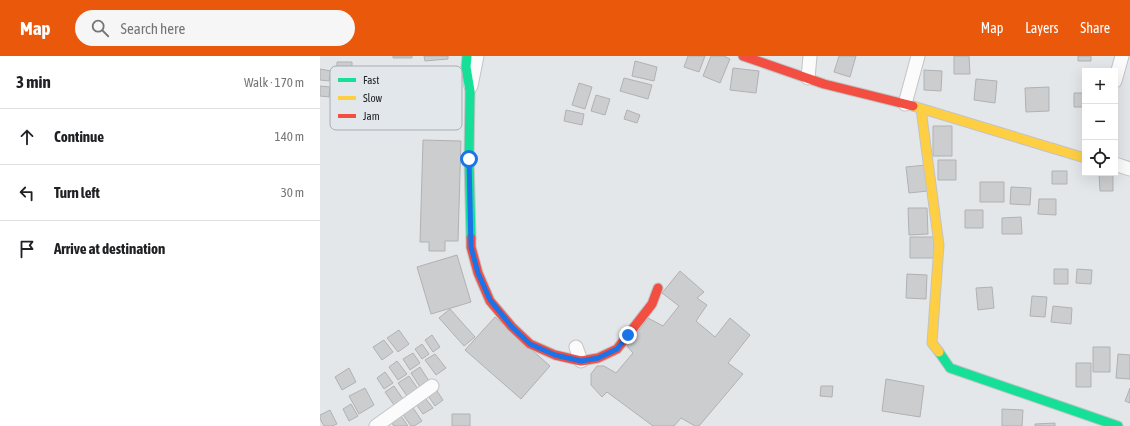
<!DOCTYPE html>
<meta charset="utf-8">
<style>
body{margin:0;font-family:"Asap Condensed",sans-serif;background:#f6f6f6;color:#202124}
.controls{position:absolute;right:12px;top:12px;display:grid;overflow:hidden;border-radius:0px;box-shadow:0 4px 16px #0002}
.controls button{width:36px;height:36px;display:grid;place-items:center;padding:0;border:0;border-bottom:1px solid #e0e0e0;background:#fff;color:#202124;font:20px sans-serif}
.stop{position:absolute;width:12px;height:12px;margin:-9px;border:3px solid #1a73e8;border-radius:50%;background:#fff}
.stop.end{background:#1a73e8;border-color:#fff;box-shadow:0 1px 4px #0008}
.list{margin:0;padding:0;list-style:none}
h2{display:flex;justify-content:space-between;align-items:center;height:52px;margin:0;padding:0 16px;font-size:17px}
h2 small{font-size:13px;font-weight:400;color:#757577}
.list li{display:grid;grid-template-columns:26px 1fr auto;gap:12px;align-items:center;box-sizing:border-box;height:56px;padding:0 16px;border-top:1px solid #e0e0e0}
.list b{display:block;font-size:15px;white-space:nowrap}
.list em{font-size:13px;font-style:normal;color:#757577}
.icon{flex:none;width:22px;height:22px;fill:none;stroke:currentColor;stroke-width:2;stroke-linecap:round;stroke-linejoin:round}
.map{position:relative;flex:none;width:810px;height:370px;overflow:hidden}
header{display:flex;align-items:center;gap:24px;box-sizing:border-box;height:56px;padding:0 20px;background:#ea580c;color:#fff}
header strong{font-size:19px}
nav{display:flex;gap:22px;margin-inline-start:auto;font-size:14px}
.search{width:280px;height:36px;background:#f6f6f6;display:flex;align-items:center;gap:10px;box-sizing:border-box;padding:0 14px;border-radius:22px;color:#757577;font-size:15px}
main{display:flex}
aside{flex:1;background:#fff}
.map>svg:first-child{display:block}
.building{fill:#cccdcf;stroke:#b1b1b3}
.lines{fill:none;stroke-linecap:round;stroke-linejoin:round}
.street-casing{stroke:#c1c4c6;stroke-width:15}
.fast-casing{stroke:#c1c4c6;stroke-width:11}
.slow-casing{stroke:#c1c4c6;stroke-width:11}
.jam-casing{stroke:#c1c4c6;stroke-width:11}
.street{stroke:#fbfbfc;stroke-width:13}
.fast{stroke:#16e098;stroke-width:9}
.slow{stroke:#ffcf43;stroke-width:9}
.jam{stroke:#f24e42;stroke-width:9}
.route{stroke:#1a73e8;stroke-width:5}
.key{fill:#e2e7ec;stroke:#a9adb1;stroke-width:1}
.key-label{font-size:11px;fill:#232527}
</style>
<header>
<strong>Map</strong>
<div class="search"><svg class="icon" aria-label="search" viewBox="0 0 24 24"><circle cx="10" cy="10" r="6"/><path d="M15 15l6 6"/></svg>Search here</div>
<nav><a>Map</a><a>Layers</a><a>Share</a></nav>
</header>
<main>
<aside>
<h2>3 min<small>Walk · 170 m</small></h2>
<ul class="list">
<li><svg class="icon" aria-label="ahead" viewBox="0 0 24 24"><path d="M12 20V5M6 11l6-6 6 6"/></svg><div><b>Continue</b></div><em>140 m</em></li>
<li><svg class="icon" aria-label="left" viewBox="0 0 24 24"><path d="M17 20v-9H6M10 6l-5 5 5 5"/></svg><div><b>Turn left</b></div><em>30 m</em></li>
<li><svg class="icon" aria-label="arrive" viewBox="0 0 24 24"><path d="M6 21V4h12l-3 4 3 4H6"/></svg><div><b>Arrive at destination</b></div></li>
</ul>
</aside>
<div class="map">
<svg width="810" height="370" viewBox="0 0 810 370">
<rect width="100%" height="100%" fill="#e4e7ea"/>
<path class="building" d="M73 0H92V2H73Z
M104 0H128V3L105 5Z
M368 0H385L379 16 364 11Z
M391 0H404L410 3 400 27 383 20Z
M519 0H536L530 21 514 16Z
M634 0H649L650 18H634Z
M758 0H771V5H758Z
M315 5 337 11 334 25 312 20Z
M17 6H32V17H17Z
M413 12 439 15 436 37 410 34Z
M0 13 11 15 9 25 0 24Z
M604 14 622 15 621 35 604 34Z
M304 22 332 29 328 43 300 35Z
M656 23 677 25 675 47 654 44Z
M259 27 272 31 265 53 252 49Z
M0 30 10 31 9 41 0 40Z
M729 31V55L706 56 705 32Z
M754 37H765V51H754Z
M276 39 290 43 285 59 271 55Z
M246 54 264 58 262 69 244 65Z
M307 54 320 59 317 67 304 63Z
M613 70H632V100H613Z
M103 84 141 85 138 185H125V195H109V186H100Z
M618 104H636V124H618Z
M606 109 608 135 589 137 586 111Z
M732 115H747V128H732Z
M779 117H793V135H780Z
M660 126H684V146H660Z
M691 131 711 132 710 149 690 148Z
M719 143H736V159L718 158Z
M588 152H607L608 178 589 179Z
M645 154H663V172H645Z
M701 161 702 178H682V162Z
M590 181H614V202H590Z
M137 199 151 246 111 258 97 211Z
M734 213H748V228H734Z
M757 213 772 214 771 228 756 227Z
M360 215 384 236 377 242 387 249 376 265 395 281 410 262 430 279 408 307 423 318 379 370H375L361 362 354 370H333L287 336 282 341 271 329V318L277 310H284L296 317 313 297 307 290 328 262 343 270 359 250 342 237Z
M587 218 607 219 606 243 586 242Z
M672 231 674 252 658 254 656 232Z
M712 240 727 241 725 261 710 260Z
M733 250 752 252 751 268 731 266Z
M130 253 155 281 144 290 119 262Z
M175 261 230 310 201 343 145 294Z
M79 274 89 288 78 296 67 282Z
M112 279 120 291 113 296 105 284Z
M64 284 73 296 62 304 53 291Z
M102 288 109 298 102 303 95 293Z
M773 291H790V316H773Z
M93 297 100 307 90 314 83 303Z
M115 298 126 312 116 319 105 304Z
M798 298 810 299V323L796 322Z
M77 305 87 318 78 324 69 311Z
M756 307H771V331H756Z
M100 311 109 325 100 331 91 317Z
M29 312 36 326 22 334 15 321Z
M65 316 73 327 64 333 57 322Z
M89 320 98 333 87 340 78 327Z
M566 323 604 330 600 361 562 355Z
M74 330 83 343 74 349 65 336Z
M501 330H513L512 341 500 340Z
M45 332 54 349 39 358 29 340Z
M115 332 123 344 115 350 107 338Z
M810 332V347L805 345Z
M105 342 113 352 103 358 96 348Z
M31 348 38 360 29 365 23 353Z
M91 349 102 365 94 370H91L81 356Z
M682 353 703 354 702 370H682Z
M10 354 17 368 12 370H4L0 363V359Z
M79 357 88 370H74L69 364Z
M132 358H150V370H132Z
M735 367V370H715V368Z"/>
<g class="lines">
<g class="street-casing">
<path id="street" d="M488 22 490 0
M795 25 802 0
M151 30 157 0
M585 48 598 0
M795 108 810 113
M256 291 261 305
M56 370 112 330"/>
</g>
<g class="fast-casing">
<path id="fast" d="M147 0 146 11 150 35 149 103 151 182
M619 296 630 312 798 370"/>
</g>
<g class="slow-casing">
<path id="slow" d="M593 50 765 102
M601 53 619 189 612 287 619 296"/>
</g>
<g class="jam-casing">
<path id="jam" d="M423 0 504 28 593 50
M151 182V191L158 217 170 245 192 271 210 288 235 299 261 305 278 302 297 293 332 248 338 232"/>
</g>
<use href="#street" class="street"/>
<use href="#fast" class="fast"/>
<use href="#slow" class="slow"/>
<use href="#jam" class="jam"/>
</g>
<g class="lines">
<path class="route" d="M149 103 151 191 158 217 170 244 192 271 210 288 235 299 261 305 278 302 297 293 308 279"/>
</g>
<rect x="10" y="10" width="132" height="64" rx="6" class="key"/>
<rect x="18" y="22" width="18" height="4" fill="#16e098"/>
<rect x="18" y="40" width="18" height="4" fill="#ffcf43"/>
<rect x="18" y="58" width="18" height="4" fill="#f24e42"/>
<g class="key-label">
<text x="43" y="28">Fast</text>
<text x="43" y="46">Slow</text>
<text x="43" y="64">Jam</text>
</g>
</svg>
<div class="controls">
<button>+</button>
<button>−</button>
<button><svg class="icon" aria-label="locate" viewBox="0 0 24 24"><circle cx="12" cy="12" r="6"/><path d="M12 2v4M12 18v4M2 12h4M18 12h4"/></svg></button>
</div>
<div class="stop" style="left:149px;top:103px"></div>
<div class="stop end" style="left:308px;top:279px"></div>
</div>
</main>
